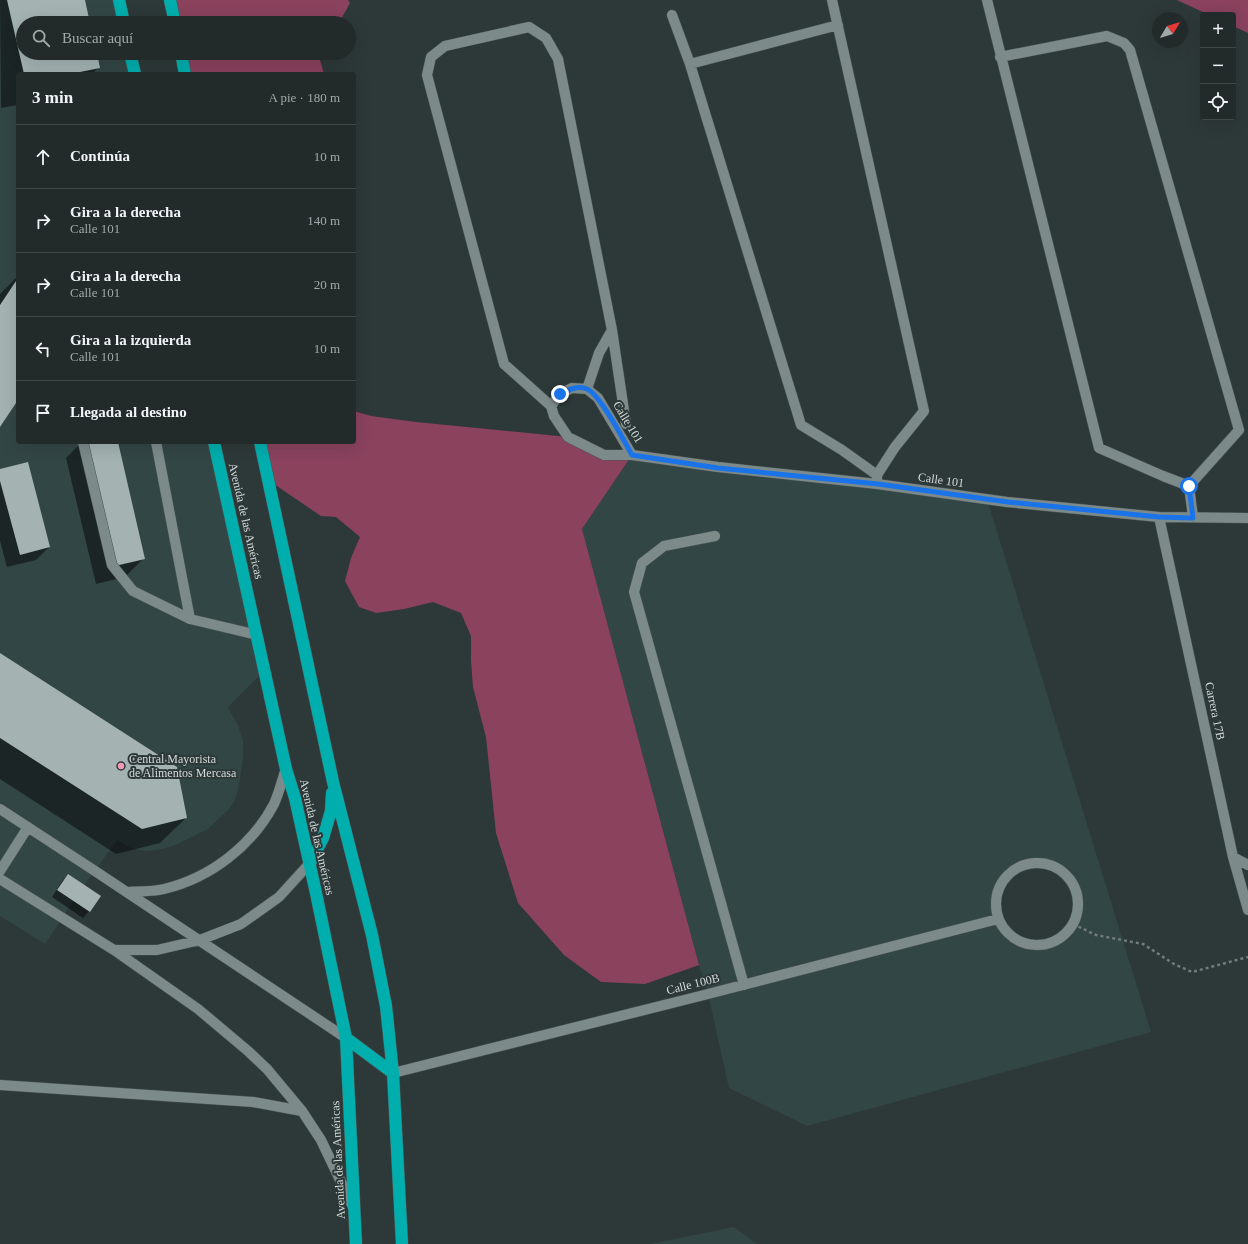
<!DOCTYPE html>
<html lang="es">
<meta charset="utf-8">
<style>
body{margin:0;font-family:"Times New Roman",serif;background:#2e3736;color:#f1f3f6}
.controls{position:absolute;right:12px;top:12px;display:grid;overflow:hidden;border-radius:4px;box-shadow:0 4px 16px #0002}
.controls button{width:36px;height:36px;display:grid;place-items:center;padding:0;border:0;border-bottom:1px solid #3f4747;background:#222b2a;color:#f1f3f6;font:20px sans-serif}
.compass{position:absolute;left:1152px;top:12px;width:36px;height:36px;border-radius:50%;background:#222b2a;box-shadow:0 4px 16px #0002;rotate:52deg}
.stop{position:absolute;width:12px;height:12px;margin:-9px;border:3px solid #1a73e8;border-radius:50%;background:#fff}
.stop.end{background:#1a73e8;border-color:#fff;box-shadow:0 1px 4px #0008}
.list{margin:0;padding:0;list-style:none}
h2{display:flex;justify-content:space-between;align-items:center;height:52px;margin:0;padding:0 16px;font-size:17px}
h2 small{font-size:13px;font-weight:400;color:#a2a7a8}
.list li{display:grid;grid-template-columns:26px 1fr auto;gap:12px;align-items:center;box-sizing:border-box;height:64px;padding:0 16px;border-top:1px solid #3f4747}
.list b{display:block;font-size:15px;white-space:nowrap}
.list p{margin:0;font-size:13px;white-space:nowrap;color:#a2a7a8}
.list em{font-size:13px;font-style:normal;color:#a2a7a8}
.icon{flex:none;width:22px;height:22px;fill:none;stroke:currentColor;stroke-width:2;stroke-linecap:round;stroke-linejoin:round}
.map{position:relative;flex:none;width:1248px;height:1244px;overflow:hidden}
.search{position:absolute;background:#222b2a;box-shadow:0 4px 16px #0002;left:16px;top:16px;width:340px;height:44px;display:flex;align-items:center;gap:10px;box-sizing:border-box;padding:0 14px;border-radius:22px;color:#a2a7a8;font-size:15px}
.panel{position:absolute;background:#222b2a;box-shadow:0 4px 16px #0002;left:16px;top:72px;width:340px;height:372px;border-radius:4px}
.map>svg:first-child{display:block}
.built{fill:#334646;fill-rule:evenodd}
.forest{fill:#8a425d}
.shadow{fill:#0007}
.building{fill:#a4b2b2}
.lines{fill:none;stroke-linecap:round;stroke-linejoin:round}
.minor-casing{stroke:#4a5454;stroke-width:11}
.highway-casing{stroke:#4a5454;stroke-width:13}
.path{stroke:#717b7a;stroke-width:2.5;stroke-dasharray:3 3;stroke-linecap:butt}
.minor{stroke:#7d8a8a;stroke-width:10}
.highway{stroke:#00aead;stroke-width:12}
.route{stroke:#1a73e8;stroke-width:5}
.poi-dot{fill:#f09ab6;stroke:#2d3938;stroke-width:1.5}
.labels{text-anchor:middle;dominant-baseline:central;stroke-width:4;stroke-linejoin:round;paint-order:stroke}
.street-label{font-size:12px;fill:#d3dada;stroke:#2d3938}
.poi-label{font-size:12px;fill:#d3dada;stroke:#2d3938;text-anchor:start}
</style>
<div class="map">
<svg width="1248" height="1244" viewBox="0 0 1248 1244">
<rect width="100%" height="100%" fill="#2d3938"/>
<path class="built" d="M0 0H119L124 23H23V53H130L135 74H18V442H214L265 670 228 707 239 728 243 741V757L238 791 234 802 228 810 208 829 173 846 162 849 146 851 131 848 117 840 73 901 45 944 0 916Z
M632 455 987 499 1151 1032 807 1126 729 1088 708 994 699 965 582 529ZM1032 863 1050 865 1066 875 1076 891 1077 908 1073 924 1060 938 1043 944 1025 943 1009 934 998 919 996 900 1001 883 1014 869Z
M734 1227 757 1244H650Z"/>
<path class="forest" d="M170 0H348L350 3 339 23H175Z
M1177 0H1248V33L1233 26V15H1209Z
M181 53H324L320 60 324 74H185Z
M354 411 371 416 416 422 568 437 604 455H632L582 529 699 965 645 984 601 982 564 955 518 903 496 833 486 737 473 687 471 661V636L461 613 433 602 404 609 376 613 359 607 345 581 351 558 360 537 336 517 321 516 268 480 260 442H354Z"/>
<path class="shadow" d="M0 0H84L89 23H23V53H96L99 67 92 74H18V105L1 108Z
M18 276V398L0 425V294Z
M82 442H117L144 558 125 577 96 584 66 458Z
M0 470 49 547 36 560 7 567 0 541Z
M0 654 186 818 160 843 116 854 0 779Z
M68 875 99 896 89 911 83 918 52 897 62 881Z"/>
<path class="building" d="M7 0H85L90 23H23V53H97L100 68 70 74H24Z
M18 278V400L0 427V305Z
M86 442H118L145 559 115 566Z
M28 462 50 547 20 555 0 481V469Z
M0 653 177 767 187 818 142 829 0 738Z
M68 874 101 896 90 912 57 890Z"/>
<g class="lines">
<g class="minor-casing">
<path id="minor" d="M832 0 924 411 895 447 877 475V480
M987 0 1099 448 1163 476 1189 486 1193 517
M672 15 690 64 801 425 842 450 877 475
M1000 57 1107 36 1124 43 1130 50 1239 430 1189 486
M690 64 838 25
M587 389 599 353 612 330
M551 406 504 364 427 75 431 57 445 46 529 27 546 38 558 59 612 330 626 424
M83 442 112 565 133 591 190 619 257 635
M156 442 190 619
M632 455 598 398 587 389 572 388 560 394 551 406 554 416 568 437 604 455H632L718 467 877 484 1007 502 1159 517 1248 518
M1159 517 1233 857 1248 910
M715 536 664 546 642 563 634 592 744 985
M0 809 95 871 346 1038
M1233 857 1248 865
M996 904a41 41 0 1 1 82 0a41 41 0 1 1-82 0Z
M0 871 28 827
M0 879 114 950 198 1009 248 1051 267 1069 302 1111 321 1140 353 1207
M127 892C139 891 152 892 164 889 210 878 252 846 274 804 279 793 282 780 286 769
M114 950H157L200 940 241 924 279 897 310 863
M393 1073 708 994 998 919
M0 1085 253 1102 302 1111"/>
</g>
<g class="highway-casing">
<path id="highway" d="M119 0 124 23
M170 0 175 23
M130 53 135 74
M181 53 185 74
M214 442 286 769 295 798 316 893 346 1038 356 1244
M260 442 333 782 372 935 386 1006 393 1073 402 1244
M310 863 323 838 331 811 332 793
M346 1038 393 1073"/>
</g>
<path class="path" d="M1073 924 1096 935 1143 944 1174 964 1192 972 1248 957"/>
<use href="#minor" class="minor"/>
<use href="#highway" class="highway"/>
</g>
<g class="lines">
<path class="route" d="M560 394C568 390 578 385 587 389 600 394 624 441 632 455L718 468 878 484 1008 502 1159 517 1193 518 1189 486"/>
</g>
<circle class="poi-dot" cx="121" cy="766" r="4"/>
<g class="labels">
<g class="street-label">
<text transform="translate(628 422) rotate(59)">Calle 101</text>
<text transform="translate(941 480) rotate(8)">Calle 101</text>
<text transform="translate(246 521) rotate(77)">Avenida de las Américas</text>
<text transform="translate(1215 711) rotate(78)">Carrera 17B</text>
<text transform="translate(317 837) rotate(77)">Avenida de las Américas</text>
<text transform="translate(693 984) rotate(-14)">Calle 100B</text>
<text transform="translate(338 1160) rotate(-93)">Avenida de las Américas</text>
</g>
<g class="poi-label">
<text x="129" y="759">Central Mayorista<tspan x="129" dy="14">de Alimentos Mercasa</tspan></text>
</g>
</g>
</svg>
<div class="controls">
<button>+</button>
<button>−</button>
<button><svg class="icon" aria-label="locate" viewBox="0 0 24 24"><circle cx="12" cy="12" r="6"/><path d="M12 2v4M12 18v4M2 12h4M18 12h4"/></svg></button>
</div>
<svg class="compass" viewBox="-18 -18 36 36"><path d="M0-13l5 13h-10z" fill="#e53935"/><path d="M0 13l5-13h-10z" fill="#a2a7a8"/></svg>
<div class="stop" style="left:1189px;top:486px"></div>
<div class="stop end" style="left:560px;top:394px"></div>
<div class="search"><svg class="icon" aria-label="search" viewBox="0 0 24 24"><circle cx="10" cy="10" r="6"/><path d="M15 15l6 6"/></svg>Buscar aquí</div>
<section class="panel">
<h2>3 min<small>A pie · 180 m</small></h2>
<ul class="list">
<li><svg class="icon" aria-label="ahead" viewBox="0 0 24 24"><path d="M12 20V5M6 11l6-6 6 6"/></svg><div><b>Continúa</b></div><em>10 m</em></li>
<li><svg class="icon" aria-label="right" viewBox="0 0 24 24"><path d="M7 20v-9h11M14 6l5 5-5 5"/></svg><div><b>Gira a la derecha</b><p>Calle 101</p></div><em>140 m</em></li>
<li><svg class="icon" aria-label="right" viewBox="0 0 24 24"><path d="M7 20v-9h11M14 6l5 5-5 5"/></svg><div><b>Gira a la derecha</b><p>Calle 101</p></div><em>20 m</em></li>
<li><svg class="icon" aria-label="left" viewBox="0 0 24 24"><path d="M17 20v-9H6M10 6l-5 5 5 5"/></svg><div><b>Gira a la izquierda</b><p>Calle 101</p></div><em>10 m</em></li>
<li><svg class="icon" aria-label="arrive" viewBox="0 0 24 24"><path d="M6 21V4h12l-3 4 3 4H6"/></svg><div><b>Llegada al destino</b></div></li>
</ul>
</section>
</div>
